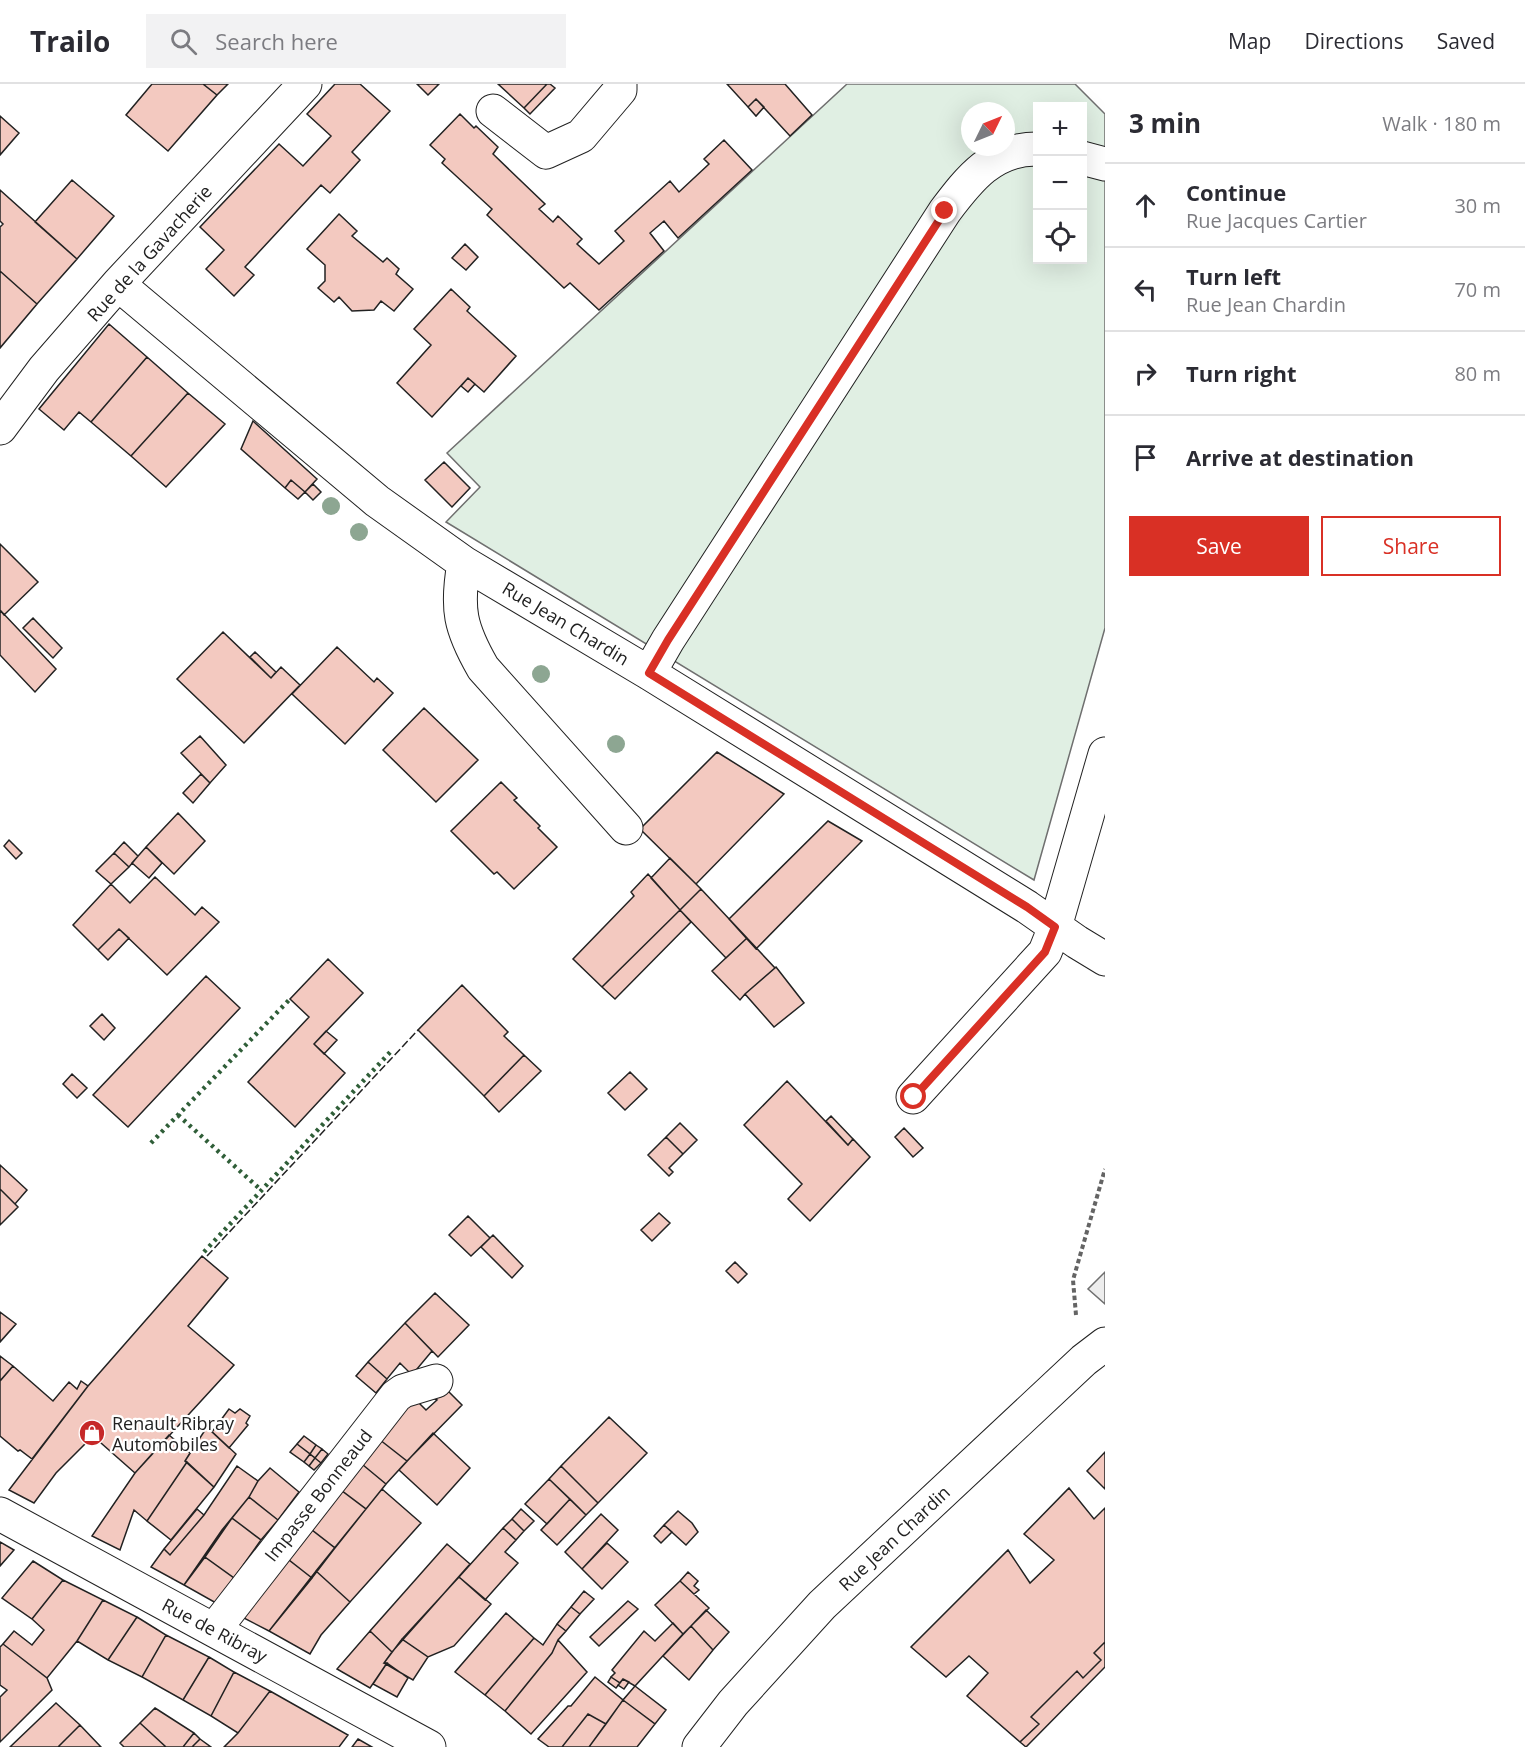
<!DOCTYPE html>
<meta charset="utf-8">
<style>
body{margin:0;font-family:"Open Sans",sans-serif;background:#f2f2f3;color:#2b2b33}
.controls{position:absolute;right:18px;top:18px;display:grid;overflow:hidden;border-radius:0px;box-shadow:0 6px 24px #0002}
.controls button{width:54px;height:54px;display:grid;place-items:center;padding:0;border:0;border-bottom:2px solid #e1e1e2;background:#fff;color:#2b2b33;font:30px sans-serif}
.compass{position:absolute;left:961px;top:18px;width:54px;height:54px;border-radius:50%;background:#fff;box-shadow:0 6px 24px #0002;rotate:47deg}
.stop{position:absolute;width:18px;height:18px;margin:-14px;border:4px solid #d93025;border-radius:50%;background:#fff}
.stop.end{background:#d93025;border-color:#fff;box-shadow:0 2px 6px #0008}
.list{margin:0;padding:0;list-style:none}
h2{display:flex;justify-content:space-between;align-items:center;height:78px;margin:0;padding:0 24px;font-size:26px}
h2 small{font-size:20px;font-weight:400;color:#7c7c81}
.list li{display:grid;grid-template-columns:39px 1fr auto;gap:18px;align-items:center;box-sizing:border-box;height:84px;padding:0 24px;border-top:2px solid #e1e1e2}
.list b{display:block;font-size:22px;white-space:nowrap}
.list p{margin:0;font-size:20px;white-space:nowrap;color:#7c7c81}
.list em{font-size:20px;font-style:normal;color:#7c7c81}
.actions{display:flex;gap:12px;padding:18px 24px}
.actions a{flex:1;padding:14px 0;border:2px solid #d93025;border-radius:0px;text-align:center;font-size:21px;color:#d93025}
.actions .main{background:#d93025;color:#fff}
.icon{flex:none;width:33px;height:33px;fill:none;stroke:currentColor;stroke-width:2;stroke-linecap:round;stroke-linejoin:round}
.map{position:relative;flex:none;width:1105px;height:1663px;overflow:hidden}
header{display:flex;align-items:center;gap:36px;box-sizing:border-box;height:84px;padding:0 30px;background:#fff;border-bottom:2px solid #e1e1e2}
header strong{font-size:28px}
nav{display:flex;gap:33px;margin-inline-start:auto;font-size:21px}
.search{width:420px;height:54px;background:#f2f2f3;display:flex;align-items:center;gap:15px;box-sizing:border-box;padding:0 21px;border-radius:0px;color:#7c7c81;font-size:22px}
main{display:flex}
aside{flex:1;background:#fff}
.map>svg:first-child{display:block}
.green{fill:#e0efe3;stroke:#6f6f6f;stroke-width:1.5;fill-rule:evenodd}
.parking{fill:#ededed;stroke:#6f6f6f;stroke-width:1.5}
.building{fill:#f3c9c0;stroke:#222;stroke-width:1.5}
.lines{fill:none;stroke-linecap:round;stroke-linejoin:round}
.minor-casing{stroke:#222;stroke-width:35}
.path{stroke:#646464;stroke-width:4;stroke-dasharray:4.5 3;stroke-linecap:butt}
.minor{stroke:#fff;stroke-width:33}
.hedge{stroke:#2f5e38;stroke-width:4.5;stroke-dasharray:3 4.5;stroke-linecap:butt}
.fence{stroke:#222;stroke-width:1.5;stroke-dasharray:8 3;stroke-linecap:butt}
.tree{fill:#8da692}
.route{stroke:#d93025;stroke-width:8}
.labels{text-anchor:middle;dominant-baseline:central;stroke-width:4.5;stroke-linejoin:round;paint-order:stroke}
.street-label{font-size:18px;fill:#222;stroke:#fff}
.poi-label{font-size:18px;fill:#222;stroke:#fff;text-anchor:start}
</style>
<header>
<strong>Trailo</strong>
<div class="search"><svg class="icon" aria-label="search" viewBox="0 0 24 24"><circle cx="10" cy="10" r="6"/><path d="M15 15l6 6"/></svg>Search here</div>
<nav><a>Map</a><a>Directions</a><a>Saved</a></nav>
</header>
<main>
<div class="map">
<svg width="1105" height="1663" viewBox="0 0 1105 1663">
<rect width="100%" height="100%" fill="#fff"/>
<path class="green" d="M847 0H1075L1105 30V544L1034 796 446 438 480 403 447 369ZM1038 22H1082V176H1038ZM970 27H1006V63H970Z"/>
<path class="parking" d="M1105 1188V1220L1088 1205Z"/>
<path class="building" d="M152 0H203L217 11 168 67 126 31Z
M203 0H228L217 11Z
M335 0H360L390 27 352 68 360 76 330 109 321 101 245 183 254 191 234 212 206 185 224 166 200 143 279 60 303 82 331 52 307 30Z
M417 0H439L428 11Z
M498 0H547L524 24Z
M547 0H550L555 4 530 30 524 24Z
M727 0H785L812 31 790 52 756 15 748 23Z
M756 15 764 23 756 32 748 23Z
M460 30 474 44 476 42 498 63 493 70 545 120 539 125 553 138 558 132 582 155 577 160 599 180 624 157 615 147 670 97 679 108 709 80 704 75 724 56 752 86 678 154 664 137 650 149 664 167 599 226 570 199 564 204 487 131 492 125 442 79 445 75 430 61Z
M0 32 19 49 0 71Z
M72 96 114 132 77 175 35 138Z
M0 106 77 175 37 220 0 187V143L3 140 0 137Z
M339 130 357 147 352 152 383 178 387 174 399 185 396 190 413 205 394 227 381 217 374 226 352 227 339 213 334 218 318 204 325 197V181L307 165Z
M465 160 478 173 466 186 452 174Z
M0 187 37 220 0 264Z
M451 205 470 223 467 227 516 272 484 308 468 294 432 333 397 299 431 261 414 245Z
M109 240 147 273 91 338 79 328 64 346 39 325Z
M147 273 188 309 131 372 91 338Z
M468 294 475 300 468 308 461 302Z
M188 309 225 340 166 403 131 372Z
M253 337 317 395 305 408 291 396 285 404 241 365Z
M444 378 470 404 452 423 425 396Z
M291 396 305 408 298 415 285 404Z
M313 400 321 408 313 416 305 408Z
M0 460 38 498 4 531 0 526Z
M0 526 56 585 35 608 0 571Z
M33 534 62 564 53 574 23 544Z
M223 548 271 594 281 583 300 601 244 659 177 595Z
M337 563 374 598 377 594 393 609 345 660 292 610Z
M255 568 276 588 271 594 250 573Z
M424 624 478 676 436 718 383 666Z
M200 652 226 681 210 699 181 669Z
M717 668 784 710 696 800 640 745Z
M201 690 210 699 193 719 183 709Z
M501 698 517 714 514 716 540 742 538 744 557 763 514 805 497 788 494 790 451 747Z
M178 729 205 757 174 790 146 763Z
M828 737 862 757 756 865 729 835Z
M9 756 22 769 16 775 4 762Z
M124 758 138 772 129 783 114 769Z
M146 763 162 779 149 794 132 779Z
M114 769 129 783 111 800 96 787Z
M670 774 701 805 680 826 651 794Z
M648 790 680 826 602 903 573 875 634 812 631 808Z
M155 793 195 831 202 823 219 838 167 891 119 845 98 866 73 841 111 800 130 819Z
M701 805 747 854 726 874 680 826Z
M680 826 691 838 615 915 602 903Z
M119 845 129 854 108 876 98 866Z
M747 854 775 884 745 910 740 916 712 887Z
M328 875 363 909 314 960 345 989 295 1043 248 998 309 933 290 915Z
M776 883 804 919 774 943 745 910Z
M206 892 240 924 128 1043 93 1011Z
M462 901 508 948 504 952 524 971 484 1012 418 946Z
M102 930 115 944 104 956 90 942Z
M326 947 337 956 324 970 314 960Z
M524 971 541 987 499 1028 484 1012Z
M630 988 647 1005 625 1026 608 1009Z
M72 990 87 1004 77 1014 63 1000Z
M787 997 848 1061 853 1055 870 1073 810 1137 788 1115 802 1100 744 1041Z
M831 1032 853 1055 848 1061 826 1037Z
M680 1039 697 1056 683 1070 666 1053Z
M904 1044 923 1064 913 1073 895 1053Z
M666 1053 683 1070 669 1084 673 1088 669 1092 648 1071Z
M0 1081 27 1106 15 1120 0 1105Z
M0 1105 18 1123 0 1141Z
M659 1129 670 1139 652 1157 641 1146Z
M468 1132 490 1154 471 1172 449 1151Z
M493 1151 523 1182 512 1194 481 1163Z
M202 1172 228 1194 188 1242 234 1281 135 1389 93 1352 56 1389 34 1419 9 1406 88 1302Z
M735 1178 747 1190 738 1199 726 1187Z
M435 1209 469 1241 438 1273 405 1239Z
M0 1228 16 1240 0 1258Z
M405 1239 432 1267 412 1291 400 1279 387 1295 368 1278Z
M0 1272 13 1282 0 1297Z
M368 1278 387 1295 376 1309 356 1292Z
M13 1282 53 1317 69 1298 77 1305 81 1297 88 1302 32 1375 20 1366 18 1367 0 1352V1297Z
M445 1304 462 1321 407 1377 375 1352 411 1311 426 1326 437 1316 435 1315Z
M229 1325 235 1329 240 1325 250 1332 246 1339 248 1341 229 1364 212 1348Z
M609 1333 647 1369 598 1419 561 1382Z
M207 1343 236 1370 214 1403 185 1377Z
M433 1349 470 1384 437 1421 399 1386Z
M169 1351 190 1369 185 1377 187 1378 147 1437 134 1426 120 1466 92 1452 135 1389Z
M304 1352 316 1361 310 1370 297 1360Z
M375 1352 407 1377 386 1400 357 1376Z
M297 1360 310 1370 304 1378 290 1368Z
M316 1361 322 1365 315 1374 310 1370Z
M322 1365 328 1370 321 1379 315 1374Z
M1105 1368V1405L1087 1387Z
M310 1370 315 1374 309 1382 304 1378Z
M315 1374 321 1379 314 1386 309 1382Z
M357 1376 386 1400 366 1425 337 1403Z
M187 1378 214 1403 171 1456 147 1437Z
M237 1382 258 1397 249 1413 222 1446 184 1501 151 1483 164 1465 170 1471 204 1431Z
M561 1382 598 1419 586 1431 549 1395Z
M270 1384 299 1408 278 1436 249 1413 258 1397Z
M549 1395 570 1415 547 1440 525 1420Z
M337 1403 366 1425 335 1464 307 1442Z
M1069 1404 1094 1435 1105 1424V1558L1094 1569 1101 1576 1083 1594 1077 1587 1031 1633 1039 1640 1020 1658 967 1612 988 1589 969 1572 946 1593 911 1563 1008 1466 1030 1499 1054 1476 1024 1450Z
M382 1405 421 1439 350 1518 316 1487Z
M249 1413 278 1436 261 1456 232 1434Z
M570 1415 586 1431 557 1461 541 1446Z
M197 1425 204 1431 170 1471 164 1465Z
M521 1425 534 1437 524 1447 512 1435Z
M678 1427 692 1439 698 1448 686 1461 664 1441Z
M601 1430 618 1446 582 1485 565 1468Z
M232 1434 261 1456 234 1494 205 1473Z
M512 1435 524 1447 516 1456 503 1444Z
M664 1441 672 1448 661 1459 654 1452Z
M307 1442 335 1464 312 1494 284 1472Z
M503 1444 516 1456 505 1468 518 1479 485 1516 459 1493Z
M0 1458 14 1466 0 1482Z
M607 1459 628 1478 602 1505 582 1485Z
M447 1460 470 1480 392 1568 370 1547Z
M284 1472 312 1494 269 1547 240 1532Z
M205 1473 234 1494 216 1519 184 1501Z
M33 1477 63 1496 32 1535 2 1514Z
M316 1487 350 1518 321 1551 310 1570 269 1547Z
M688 1488 698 1497 694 1502 699 1506 694 1510 680 1497Z
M459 1493 491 1520 454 1562 428 1573 402 1555Z
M63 1496 103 1516 77 1557 47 1594 3 1560 14 1547 32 1561 44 1546 32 1535Z
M680 1497 709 1524 683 1550 655 1521Z
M584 1507 594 1515 580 1530 571 1523Z
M103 1516 137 1533 108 1576 77 1557Z
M628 1517 638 1525 599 1562 590 1553Z
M571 1523 580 1530 566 1547 557 1540Z
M706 1526 729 1548 713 1566 691 1542Z
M506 1529 534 1554 485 1611 455 1588Z
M137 1533 166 1551 142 1593 108 1576Z
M673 1539 683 1550 635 1602 623 1595 620 1599 611 1593 615 1589 612 1586 644 1547 655 1557Z
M557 1540 566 1547 558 1556 552 1569 505 1627 485 1611 534 1554 543 1561Z
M691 1542 713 1566 689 1596 663 1572Z
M370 1547 392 1568 384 1579H387L370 1604 337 1585Z
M166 1551 209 1573 183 1616 142 1593Z
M402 1555 428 1573 413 1596 384 1579Z
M558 1556 587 1588 531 1650 505 1627 552 1569Z
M1105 1558V1583L1026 1663 1020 1658 1039 1640 1031 1633 1077 1587 1083 1594 1101 1576 1094 1569Z
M3 1560 47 1594 52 1606 0 1658V1613L7 1606 0 1601V1563Z
M209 1573 234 1588 211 1632 183 1616Z
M387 1579 408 1594 397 1613 373 1600Z
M234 1588 270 1607 238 1649 211 1632Z
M595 1593 623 1616 606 1640 588 1630 562 1663H549L538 1655 568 1622H571Z
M611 1593 620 1599 616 1604 608 1598Z
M623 1595 629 1598 624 1605 618 1601Z
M635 1602 666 1626 655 1640 623 1616Z
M270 1607 348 1651 339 1663H224L238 1649Z
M623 1616 655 1640 637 1663H589Z
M56 1619 80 1641 58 1663H10Z
M155 1624 194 1649 183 1663H166L140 1639Z
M588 1630 606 1640 589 1663H562Z
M140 1639 166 1663H124L120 1659Z
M80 1641 101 1663H58Z
M194 1649 200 1655 192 1663H183Z
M200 1655 211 1663H192Z
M358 1655 372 1663H352Z"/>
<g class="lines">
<g class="minor-casing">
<path id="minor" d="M493 27 546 68 581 52 620 6V0
M1082 74 1105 80
M118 200 377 417 464 479 649 589 1027 823 1077 858 1105 875
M0 344 44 285 118 200 305 0
M464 479C456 525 460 544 483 584L626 744
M649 589 668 556 945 127C969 95 993 64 1038 65
M913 1013 1045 868 1055 843 1105 670
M0 1430 429 1663
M214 1546 396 1312 403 1307 436 1297
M699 1663 733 1619 822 1521 1084 1276 1105 1260"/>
</g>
<path class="path" d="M1076 1231 1073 1196 1105 1085"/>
<use href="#minor" class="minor"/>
<path class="hedge" d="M178 1031 261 1106
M151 1059 290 915
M204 1168 393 965"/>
<path class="fence" d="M207 1172 418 946"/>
</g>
<g class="tree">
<circle cx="331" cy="422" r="9"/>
<circle cx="359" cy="448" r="9"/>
<circle cx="541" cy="590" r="9"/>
<circle cx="616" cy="660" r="9"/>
</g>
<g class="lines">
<path class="route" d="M914 1013 1045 868 1055 843 1027 823 649 589 668 556 945 127"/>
</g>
<defs>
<g id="shop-disc" transform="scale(1.35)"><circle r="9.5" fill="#c62828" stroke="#fff"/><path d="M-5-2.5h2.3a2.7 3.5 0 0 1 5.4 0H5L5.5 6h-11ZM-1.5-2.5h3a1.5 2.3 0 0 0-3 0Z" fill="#fff"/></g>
</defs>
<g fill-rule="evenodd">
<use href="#shop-disc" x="92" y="1349"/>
</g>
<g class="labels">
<g class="street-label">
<text transform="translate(149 169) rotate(-48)">Rue de la Gavacherie</text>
<text transform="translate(566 539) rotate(31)">Rue Jean Chardin</text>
<text transform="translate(318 1411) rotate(-52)">Impasse Bonneaud</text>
<text transform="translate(894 1454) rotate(-43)">Rue Jean Chardin</text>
<text transform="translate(215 1546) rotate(28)">Rue de Ribray</text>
</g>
<g class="poi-label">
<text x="112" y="1339">Renault Ribray<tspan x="112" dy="21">Automobiles</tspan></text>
</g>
</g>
</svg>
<div class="controls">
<button>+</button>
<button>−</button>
<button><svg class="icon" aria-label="locate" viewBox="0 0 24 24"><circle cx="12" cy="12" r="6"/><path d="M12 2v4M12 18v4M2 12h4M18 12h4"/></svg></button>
</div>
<svg class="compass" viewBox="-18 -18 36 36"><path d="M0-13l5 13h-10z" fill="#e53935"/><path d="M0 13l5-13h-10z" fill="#7c7c81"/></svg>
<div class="stop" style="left:914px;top:1013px"></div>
<div class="stop end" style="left:945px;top:127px"></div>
</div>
<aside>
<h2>3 min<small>Walk · 180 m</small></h2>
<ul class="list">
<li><svg class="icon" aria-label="ahead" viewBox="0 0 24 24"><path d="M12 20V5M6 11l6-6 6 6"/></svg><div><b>Continue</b><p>Rue Jacques Cartier</p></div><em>30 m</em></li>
<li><svg class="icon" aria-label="left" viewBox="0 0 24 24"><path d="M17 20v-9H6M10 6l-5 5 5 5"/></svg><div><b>Turn left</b><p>Rue Jean Chardin</p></div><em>70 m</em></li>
<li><svg class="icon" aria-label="right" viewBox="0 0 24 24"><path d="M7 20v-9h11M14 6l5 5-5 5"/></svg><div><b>Turn right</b></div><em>80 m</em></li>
<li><svg class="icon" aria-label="arrive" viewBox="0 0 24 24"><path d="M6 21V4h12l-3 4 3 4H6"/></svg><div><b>Arrive at destination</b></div></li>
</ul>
<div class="actions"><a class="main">Save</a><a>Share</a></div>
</aside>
</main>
